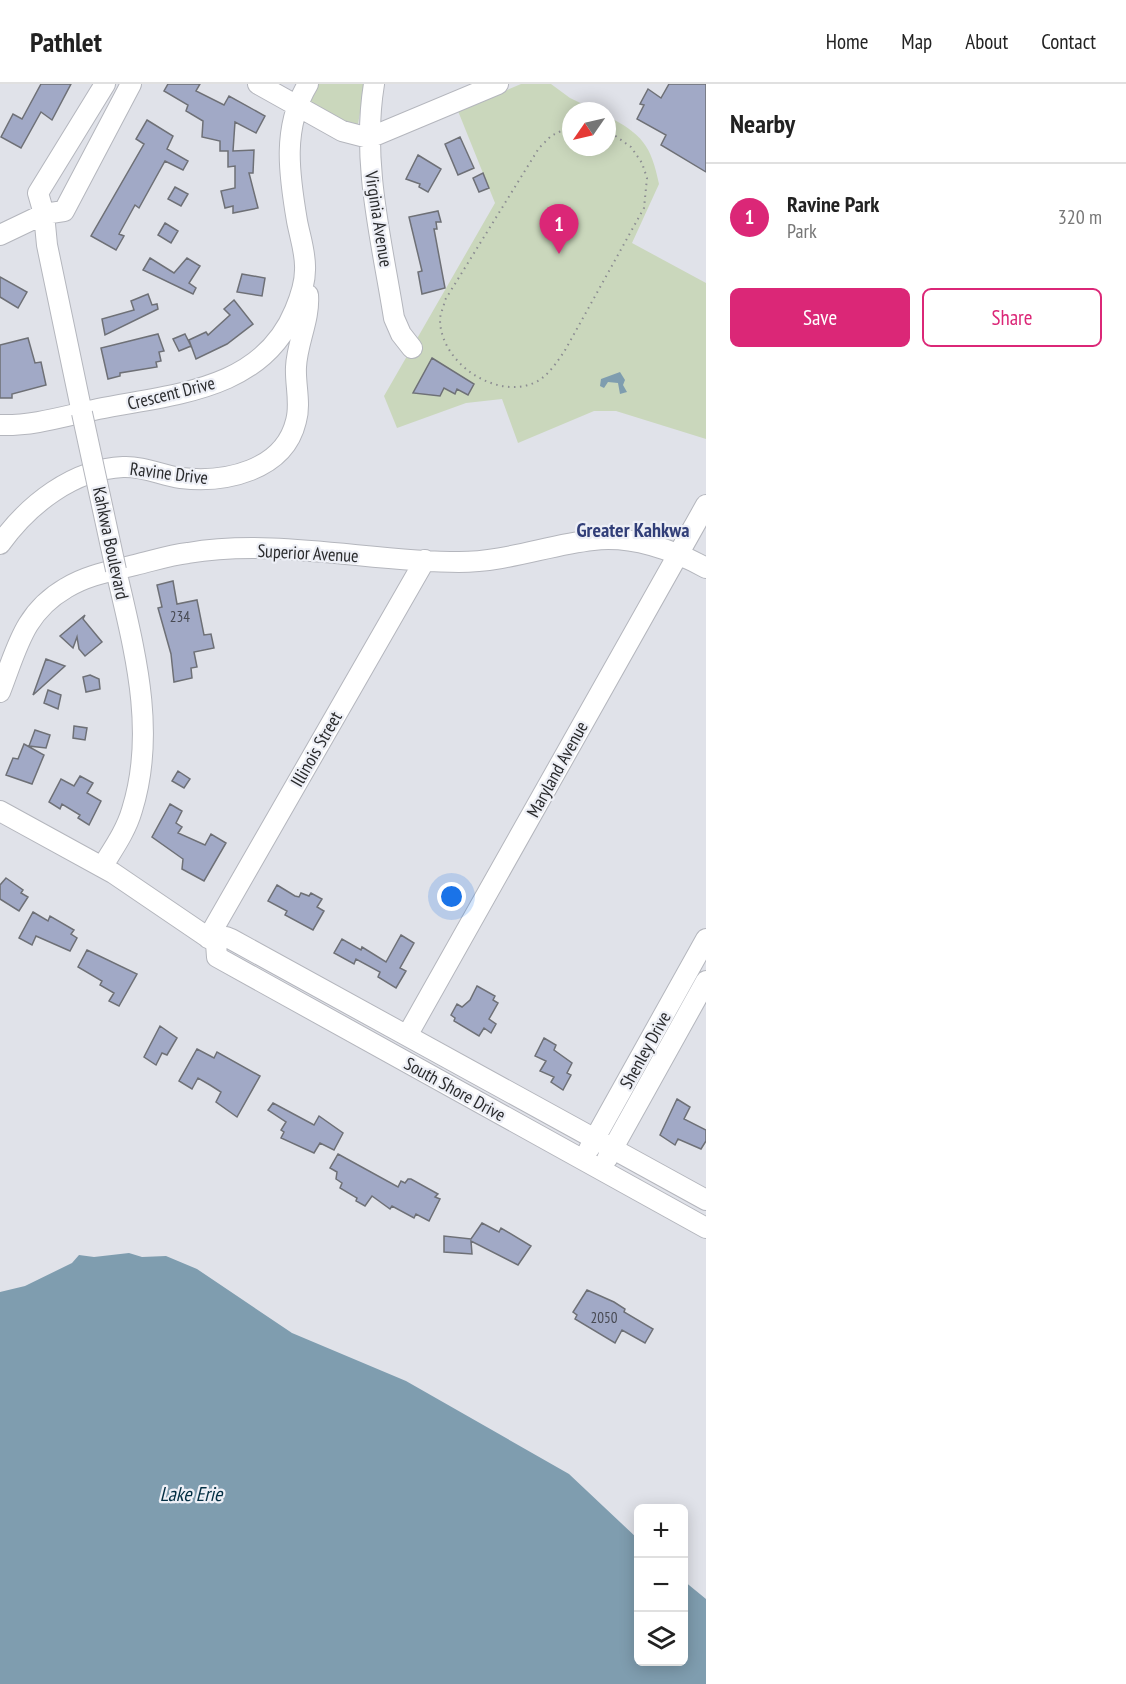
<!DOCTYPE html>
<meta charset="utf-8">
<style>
body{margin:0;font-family:"PT Sans Narrow",sans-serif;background:#f6f6f6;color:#222}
.controls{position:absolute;right:18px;bottom:18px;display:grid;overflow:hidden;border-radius:9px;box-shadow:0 3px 15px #0003}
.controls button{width:54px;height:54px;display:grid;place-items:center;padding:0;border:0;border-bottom:2px solid #e0e0e0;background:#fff;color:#222;font:30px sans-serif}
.compass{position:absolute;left:562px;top:18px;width:54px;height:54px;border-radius:50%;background:#fff;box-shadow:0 3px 15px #0003;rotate:236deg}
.you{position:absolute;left:452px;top:813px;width:21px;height:21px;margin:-15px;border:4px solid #fff;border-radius:50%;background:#1a73e8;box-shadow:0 0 0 9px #1a73e833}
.badge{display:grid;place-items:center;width:39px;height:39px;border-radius:50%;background:#db2777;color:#fff;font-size:20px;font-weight:700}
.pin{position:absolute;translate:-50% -50px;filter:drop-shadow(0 2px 3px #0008)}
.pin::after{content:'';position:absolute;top:32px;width:21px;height:18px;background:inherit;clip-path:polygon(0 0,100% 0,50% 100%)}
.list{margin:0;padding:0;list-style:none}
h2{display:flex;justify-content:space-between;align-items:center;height:78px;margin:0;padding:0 24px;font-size:26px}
h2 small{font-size:20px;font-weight:400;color:#767676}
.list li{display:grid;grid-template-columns:39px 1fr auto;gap:18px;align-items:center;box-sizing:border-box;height:108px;padding:0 24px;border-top:2px solid #e0e0e0}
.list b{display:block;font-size:22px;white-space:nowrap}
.list p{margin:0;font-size:20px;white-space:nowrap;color:#767676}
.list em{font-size:20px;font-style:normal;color:#767676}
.actions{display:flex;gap:12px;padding:18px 24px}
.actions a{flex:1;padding:14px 0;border:2px solid #db2777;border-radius:9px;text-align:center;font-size:21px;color:#db2777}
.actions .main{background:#db2777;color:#fff}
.icon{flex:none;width:33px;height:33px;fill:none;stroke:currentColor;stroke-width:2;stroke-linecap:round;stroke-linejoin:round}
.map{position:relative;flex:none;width:706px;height:1600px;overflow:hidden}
header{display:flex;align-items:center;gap:36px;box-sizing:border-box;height:84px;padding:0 30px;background:#fff;border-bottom:2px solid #e0e0e0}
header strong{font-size:28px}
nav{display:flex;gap:33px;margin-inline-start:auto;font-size:21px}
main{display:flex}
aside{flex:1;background:#fff}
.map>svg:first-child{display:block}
.green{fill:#cad7bc}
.water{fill:#7f9daf}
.building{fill:#a1a9c6;stroke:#6e7076;stroke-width:1.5}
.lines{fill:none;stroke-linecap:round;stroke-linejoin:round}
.minor-casing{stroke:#b4b6bd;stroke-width:22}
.path{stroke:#8c8d92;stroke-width:2;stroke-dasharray:1.5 4.5;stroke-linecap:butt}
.minor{stroke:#fff;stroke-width:20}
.minor-bridge-casing{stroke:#b4b6bd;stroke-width:22;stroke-linecap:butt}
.minor-bridge{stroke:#fff;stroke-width:20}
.labels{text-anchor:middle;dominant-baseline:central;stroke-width:4.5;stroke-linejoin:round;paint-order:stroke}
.number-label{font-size:15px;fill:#484a53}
.street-label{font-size:18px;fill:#2a2b2d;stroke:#edeff6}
.neighbourhood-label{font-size:20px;font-weight:bold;fill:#313e78;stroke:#edeff6}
.water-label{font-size:20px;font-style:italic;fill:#022e42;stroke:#edeff6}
</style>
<header>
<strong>Pathlet</strong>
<nav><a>Home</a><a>Map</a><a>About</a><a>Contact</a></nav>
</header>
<main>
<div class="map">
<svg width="706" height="1600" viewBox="0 0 706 1600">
<rect width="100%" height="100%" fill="#e0e2e9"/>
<path class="green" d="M317 0H365L358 40 351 42 310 19Z
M521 0H551L570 14 597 27H571V63H607V32C642 50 651 61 659 100L632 159 706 199V355L616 327H594L518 359 502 315 466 319 397 344 384 312 495 119 458 27Z"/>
<path class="water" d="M620 288 625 296 623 301 627 308 620 310 618 299 608 298 604 304 600 302 601 295Z
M129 1169 142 1173 166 1172 197 1185 292 1249 406 1297 569 1390 638 1455V1578H684V1497L706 1515V1600H0V1208L25 1202 72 1179 79 1171 94 1173Z"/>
<path class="building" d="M41 0H71L52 36 41 28 21 64 1 53 13 30 22 35Z
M168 0H200L196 7 224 21 229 12 265 32 256 49 235 38 233 67 254 66 253 89H249L258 124 233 129V122L225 124 221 107 235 104V82L228 83V67H220V57L202 53 203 37 186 27 188 21 164 7Z
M669 0H706V88L661 61 666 51 637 35 644 21 640 20 648 5 661 14Z
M147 36 173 52 167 65 188 77 183 86 165 77 139 124 135 121 119 150 124 152 116 166 91 152 144 60 136 55Z
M460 53 474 84 458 91 445 60Z
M418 71 441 85 428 108 419 103 420 100 406 95Z
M483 89 489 104 479 108 473 94Z
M175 103 188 110 181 122 168 115Z
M438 127 441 138H436L437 145H434L445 204 422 210 418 188 422 187 409 133Z
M165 139 178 147 171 159 158 151Z
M150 174 174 189 187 174 200 182 189 199 196 204 193 210 143 186Z
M242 190 265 194 262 212 237 208Z
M0 193 27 208 18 224 0 213Z
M148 210 152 221 157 220 158 225 105 251 102 235 134 226 131 217Z
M234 216 253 240 227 260 196 275 189 256 206 248 208 251 230 231 224 225Z
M158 250 164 267 159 268 161 277 156 278 157 283 120 289V292L108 295 101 264Z
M185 250 191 262 179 267 173 255Z
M28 254 35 279 41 278 46 301 12 310V314H0V261Z
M432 274 474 300 468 311 457 305 455 310 444 304 440 312 413 309Z
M173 497 177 520 197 516 204 551 211 550 214 564 194 568 197 583 191 584 192 594 174 598 171 570 158 524 162 523 157 501Z
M85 531 83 535 102 558 85 572 79 565 77 553 73 564 60 552Z
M46 575 65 582 33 611Z
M90 591 99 595 100 605 86 608 83 593Z
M48 606 61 611 58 625 44 619Z
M74 642 87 644 85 656 73 654Z
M35 646 50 651 46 664 29 662Z
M24 660 44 671 32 700 6 691 13 674 18 675Z
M178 687 190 695 184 704 172 697Z
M80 692 93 699 87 709 101 717 89 741 78 734 80 731 62 720 60 725 49 718 61 695 74 702Z
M170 720 182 727 176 739 182 743 178 749 205 761 211 750 226 759 204 797 182 785 183 775 152 753Z
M6 794 23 806 21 809 28 813 19 827 0 815V801Z
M277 801 295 812 299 813 301 809 309 812 311 809 322 815 317 823 324 827 313 846 285 831 287 827 268 817Z
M33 828 48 837 50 832 74 846 71 850 77 854 70 867 36 852 32 861 19 854Z
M401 851 414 859 400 884 406 887 396 904 378 893 380 888 356 875 354 880 334 869 342 855 361 866 362 863 386 878Z
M87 866 137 890 119 922 109 917 114 909 100 901 102 897 78 883Z
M477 902 495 912 493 916 498 919 489 935 496 940 491 949 484 944 479 952 454 937 455 934 451 931 457 920 462 923 470 916Z
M160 942 177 954 167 971 162 969 156 981 144 973Z
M544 954 556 961 554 966 572 979 567 989 571 991 563 1006 551 998 554 993 540 987 546 977 535 972Z
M197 965 214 974 217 968 260 992 237 1033 216 1018 221 1008 210 1001 198 994 192 1005 179 997Z
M677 1015 690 1023 684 1035 706 1046V1057L701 1065 678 1055 675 1061 660 1051Z
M273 1019 314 1041 319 1032 343 1049 334 1066 320 1059 314 1069 281 1054 284 1048 281 1046 286 1038 268 1026Z
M338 1070 398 1103 401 1097 405 1099 408 1095H411L438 1110 435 1113 440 1115 429 1137 416 1130 414 1134 392 1122 390 1125 372 1112 365 1122 356 1117 357 1114 340 1104 342 1099 336 1095 337 1088 330 1084Z
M482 1139 499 1148 501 1144 531 1162 518 1181 471 1157 472 1170 444 1168V1152L471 1155Z
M587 1206 614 1218 625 1225 624 1228 653 1245 645 1259 622 1246 615 1259 575 1235 577 1231 573 1228Z"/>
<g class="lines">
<g class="minor-casing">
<path id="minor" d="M105 0 38 109 44 130 64 127 131 0
M258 0 342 47 369 54 498 0
M374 0C361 78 382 158 394 234L401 250 412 264
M0 151 44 130 47 161 82 329
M0 341C34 342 65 332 98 325 173 310 262 307 295 226 300 214 305 198 305 186 306 170 300 153 297 137 289 90 282 43 308 0
M0 460C28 421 73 385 123 383 143 382 161 391 181 394 225 399 284 387 296 337 301 320 295 300 296 283 297 259 310 235 308 211
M0 608C17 565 23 529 66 504 87 491 111 487 135 481 152 477 170 471 188 469 276 454 371 478 459 478 506 478 548 461 593 456 631 451 674 466 706 484
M0 727 113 789 216 859
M102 783C113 765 126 747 132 726 157 646 134 565 116 486
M208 854 425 476
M408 950 706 421
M589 1065 706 855
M607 1075 706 897
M706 1116 231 855 226 853 216 859 217 873 706 1144"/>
</g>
<path class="path" d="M571 42 551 52 539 64 445 216C444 222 441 228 440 234 439 279 497 317 536 298 549 291 556 279 564 268L644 124 647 94 642 79 631 63 607 46"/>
<use href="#minor" class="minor"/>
<g class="minor-bridge-casing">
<path id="minor-bridge" d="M82 329 116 486"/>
</g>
<use href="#minor-bridge" class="minor-bridge"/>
</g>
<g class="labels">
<g class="number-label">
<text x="180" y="532">234</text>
<text x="604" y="1233">2050</text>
</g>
<g class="street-label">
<text transform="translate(379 135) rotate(81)">Virginia Avenue</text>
<text transform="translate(171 309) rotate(-14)">Crescent Drive</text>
<text transform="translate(169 389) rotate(7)">Ravine Drive</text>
<text transform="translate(111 459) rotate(78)">Kahkwa Boulevard</text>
<text transform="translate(308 469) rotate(3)">Superior Avenue</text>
<text transform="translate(316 665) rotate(-60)">Illinois Street</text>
<text transform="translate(557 685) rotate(-61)">Maryland Avenue</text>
<text transform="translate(645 966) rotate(-61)">Shenley Drive</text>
<text transform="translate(455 1005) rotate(29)">South Shore Drive</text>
</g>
<g class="neighbourhood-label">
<text x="633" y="446">Greater Kahkwa</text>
</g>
<g class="water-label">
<text x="191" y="1410">Lake Erie</text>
</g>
</g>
</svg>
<div class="controls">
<button>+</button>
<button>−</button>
<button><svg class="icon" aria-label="layers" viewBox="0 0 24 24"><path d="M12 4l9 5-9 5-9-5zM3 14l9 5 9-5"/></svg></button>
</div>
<svg class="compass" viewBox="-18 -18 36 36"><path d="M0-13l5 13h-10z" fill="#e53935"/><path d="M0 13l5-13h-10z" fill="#767676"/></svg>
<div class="you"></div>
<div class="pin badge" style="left:559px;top:170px">1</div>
</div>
<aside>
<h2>Nearby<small></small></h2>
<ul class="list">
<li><span class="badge">1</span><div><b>Ravine Park</b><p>Park</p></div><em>320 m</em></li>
</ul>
<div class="actions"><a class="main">Save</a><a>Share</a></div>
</aside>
</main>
